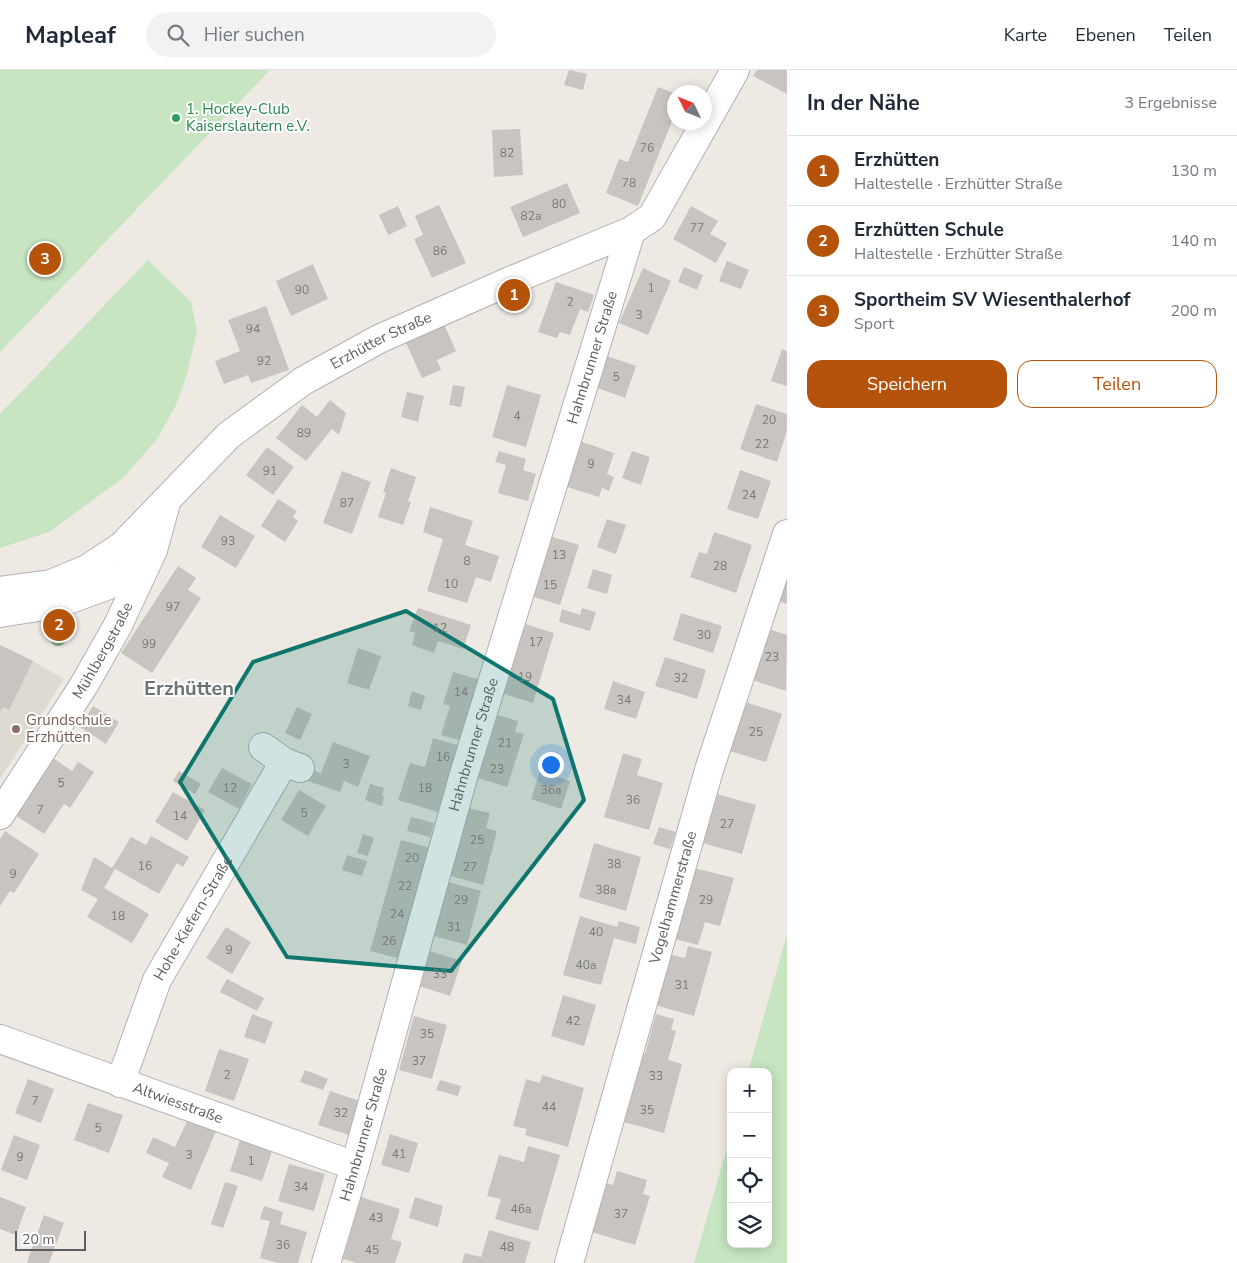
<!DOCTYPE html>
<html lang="de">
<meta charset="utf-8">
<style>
body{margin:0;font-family:"Nunito Sans",sans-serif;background:#f2f2f3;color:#1f2937}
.controls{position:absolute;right:15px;bottom:15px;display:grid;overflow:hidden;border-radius:10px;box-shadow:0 2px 12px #0003}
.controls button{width:45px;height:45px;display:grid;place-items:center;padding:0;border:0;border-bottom:1px solid #e0e1e3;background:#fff;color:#1f2937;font:25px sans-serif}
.compass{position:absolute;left:667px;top:15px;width:45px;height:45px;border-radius:50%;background:#fff;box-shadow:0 2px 12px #0003;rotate:313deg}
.scale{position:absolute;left:15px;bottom:12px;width:71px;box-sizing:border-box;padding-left:5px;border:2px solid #5b6064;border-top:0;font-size:14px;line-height:18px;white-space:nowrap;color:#5b6064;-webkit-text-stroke:4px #fff;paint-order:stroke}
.you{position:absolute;left:550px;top:694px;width:18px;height:18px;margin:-12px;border:4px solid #fff;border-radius:50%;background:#1a73e8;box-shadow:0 0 0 8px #1a73e833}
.badge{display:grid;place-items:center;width:32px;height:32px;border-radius:50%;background:#b45309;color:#fff;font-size:16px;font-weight:700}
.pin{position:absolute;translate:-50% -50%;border:2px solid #fff;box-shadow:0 1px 5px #0006}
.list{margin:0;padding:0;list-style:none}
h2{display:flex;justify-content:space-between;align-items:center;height:65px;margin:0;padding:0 20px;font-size:21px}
h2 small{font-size:16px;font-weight:400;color:#747a83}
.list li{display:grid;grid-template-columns:32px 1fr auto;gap:15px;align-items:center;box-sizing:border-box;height:70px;padding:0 20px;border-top:1px solid #e0e1e3}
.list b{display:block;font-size:19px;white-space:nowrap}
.list p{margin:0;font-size:16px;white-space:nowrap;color:#747a83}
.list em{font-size:16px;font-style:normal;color:#747a83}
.actions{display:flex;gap:10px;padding:15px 20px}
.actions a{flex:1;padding:11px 0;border:1px solid #b45309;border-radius:15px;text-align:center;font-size:18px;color:#b45309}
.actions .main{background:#b45309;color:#fff}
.icon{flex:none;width:28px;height:28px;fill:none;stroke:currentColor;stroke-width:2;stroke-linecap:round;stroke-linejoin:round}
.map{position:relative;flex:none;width:787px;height:1193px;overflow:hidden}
header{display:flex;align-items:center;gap:30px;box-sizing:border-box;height:70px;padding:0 25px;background:#fff;border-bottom:1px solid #e0e1e3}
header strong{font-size:24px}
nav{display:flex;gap:28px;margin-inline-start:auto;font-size:18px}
.search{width:350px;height:45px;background:#f2f2f3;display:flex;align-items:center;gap:12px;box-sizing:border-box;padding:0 18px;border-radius:28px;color:#747a83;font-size:19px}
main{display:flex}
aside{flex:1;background:#fff}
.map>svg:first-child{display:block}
.education{fill:#ded9d1}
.green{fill:#c6e5c0}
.building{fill:#c9c4bf}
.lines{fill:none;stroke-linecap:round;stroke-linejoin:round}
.minor-casing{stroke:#afb2b6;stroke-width:30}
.minor{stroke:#fff;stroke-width:28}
.tree{fill:#8eb083}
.marked{fill:#0f766e;fill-opacity:0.2;stroke:#0f766e;stroke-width:4;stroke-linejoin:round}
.leisure-dot{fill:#2e9e5b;stroke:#fff;stroke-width:2}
.education-dot{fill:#8d6e63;stroke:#fff;stroke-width:2}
.labels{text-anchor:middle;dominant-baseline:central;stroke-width:4;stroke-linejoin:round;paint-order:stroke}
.number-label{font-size:12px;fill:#76797b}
.leisure-label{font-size:15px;fill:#27864d;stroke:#fff;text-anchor:start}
.street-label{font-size:15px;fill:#5b6064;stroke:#fff}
.education-label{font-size:15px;fill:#785e54;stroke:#fff;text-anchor:start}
.district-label{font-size:20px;font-weight:bold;fill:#6c7376;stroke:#fff}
</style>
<header>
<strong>Mapleaf</strong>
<div class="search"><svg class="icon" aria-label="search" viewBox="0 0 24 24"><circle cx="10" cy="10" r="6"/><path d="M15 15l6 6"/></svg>Hier suchen</div>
<nav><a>Karte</a><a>Ebenen</a><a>Teilen</a></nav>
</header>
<main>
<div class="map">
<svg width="787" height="1193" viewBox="0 0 787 1193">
<rect width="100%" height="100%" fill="#eee9e3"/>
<path class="education" d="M0 575 33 591 64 609 0 709Z"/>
<path class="green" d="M0 0H270L0 282Z
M148 190 191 232 197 261 187 304 176 335 157 369 123 408 49 462 0 478V344Z
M787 864V1193H694L731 1064V1174H768V1002H748Z"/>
<path class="building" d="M569 0 587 4 583 20 564 15Z
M757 0H787V24L753 6Z
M658 17 674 23V46L638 136 606 123 619 89 628 92Z
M520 59 523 105 494 107 492 60Z
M567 113 580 143 523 167 510 137Z
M439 135 466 193 432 208 414 169 423 165 415 146Z
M398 136 407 156 388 165 379 145Z
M691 136 718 151 710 164 727 173 716 193 673 169Z
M727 191 749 200 741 219 719 211Z
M313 194 328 229 291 246 276 211Z
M684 197 703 205 697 220 678 212Z
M643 198 671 211 648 265 619 253Z
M556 212 594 225 588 242 580 239 570 265 560 262 557 268 538 262Z
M266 236 289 300 251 313 248 305 224 314 215 291 240 281 228 250Z
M444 254 456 281 437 290 441 300 422 308 405 271Z
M782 279 787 281V316L771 311Z
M607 286 636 296 625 328 595 317Z
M453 315 465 317 461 337 449 335Z
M507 315 541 325 526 377 492 367Z
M407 322 424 326 418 352 401 347Z
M330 330 346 343 339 365 332 359 306 391 276 368 302 335 317 347Z
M756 334 787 344V361L777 392 740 379Z
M580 371 614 383 607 404 614 407 609 421 602 418 599 427 564 416Z
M267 377 294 397 273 425 246 405Z
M499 381 526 389 523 400 536 404 528 431 498 423 506 395 495 392Z
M632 381 650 387 641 415 622 408Z
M391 398 416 407 408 431 411 432 403 455 378 447 386 423 383 422Z
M740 400 771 411 758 449 727 439Z
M342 401 371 412 352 464 323 453Z
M278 429 297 441 293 447 298 451 285 472 261 456Z
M430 437 473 451 465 475 499 486 491 512 476 507 467 533 427 521 443 469 423 462Z
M220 445 255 466 236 498 201 477Z
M607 449 626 455 616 484 597 477Z
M714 462 752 475 736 523 690 507 699 482 707 484Z
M549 466 579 475 560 535 531 526Z
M178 496 196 508 188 520 201 528 152 603 121 583Z
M593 499 612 505 607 524 587 518Z
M787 506V534L778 531Z
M418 538 471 555 463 579 438 571 434 583 412 575 415 563 409 561Z
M582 538 596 542 590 561 559 552 562 539 580 545Z
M681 543 722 556 713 583 673 570Z
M525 554 554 563 533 633 504 624Z
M766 558 787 565 786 621 749 609Z
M0 575 33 591 9 640 3 637 0 642Z
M358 578 381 586 369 620 347 613Z
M665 587 706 600 697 629 655 616Z
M453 602 480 610 462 671 441 665 450 636 443 634Z
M613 611 645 622 636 649 604 639Z
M412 621 425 626 421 640 408 636Z
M746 632 782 644 766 692 730 681Z
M93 636 119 652 106 674 80 657Z
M297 637 312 644 300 670 285 663Z
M498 645 518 651 515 662 524 664 507 717 478 708Z
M433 668 461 676 441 743 398 730 410 693 425 697Z
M333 672 370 686 358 717 344 711 340 722 308 711 313 700 321 703Z
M623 683 642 689 637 705 663 713 649 760 604 747Z
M53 688 72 701 78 692 94 702 70 738 64 734 44 764 15 745Z
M222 698 252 714 239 739 208 722Z
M179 701 201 714 195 724 173 711Z
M540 701 570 711 561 739 531 729Z
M370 714 384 718 382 726 384 727 382 736 365 730Z
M299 720 326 736 308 766 281 750Z
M173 722 205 740 187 771 155 752Z
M713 723 756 735 742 784 699 772Z
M468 738 490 743 486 758 497 761 483 815 450 806Z
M411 747 434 753 430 767 407 761Z
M659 757 676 762 670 779 653 774Z
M5 761 39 784 14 823 10 821 0 836V769Z
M363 764 374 768 368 786 357 783Z
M151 766 189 787 183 797 177 793 159 824 115 799 104 818 149 844 132 873 87 847 98 829 81 820 94 787 112 798 131 767 146 775Z
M401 770 431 778 401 889 370 881Z
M594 773 641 787 626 841 579 827Z
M347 785 367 791 362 806 342 800Z
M694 798 734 808 720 856 705 852 698 875 674 869Z
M448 812 481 821 467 875 434 866Z
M580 846 617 857 619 851 640 857 636 874 614 868 601 915 563 905Z
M226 857 251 872 232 904 206 888Z
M688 876 712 882 694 946 655 935 669 884 685 888Z
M430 881 462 891 450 926 419 916Z
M227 909 264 928 257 941 220 922Z
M563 925 596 935 584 976 551 966Z
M252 944 273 952 265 974 244 967Z
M656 944 674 949 671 960 676 961 668 990 682 994 664 1063 620 1051 639 983 645 984Z
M414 946 447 955 432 1009 399 1000Z
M219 979 249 989 234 1031 205 1021Z
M305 1000 328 1009 323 1020 300 1012Z
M542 1005 584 1018 568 1077 525 1065 527 1059 513 1056 526 1009 540 1013Z
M28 1009 54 1019 41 1053 15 1043Z
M440 1010 461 1016 458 1026 436 1020Z
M330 1021 363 1032 352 1066 318 1055Z
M88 1033 123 1045 109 1083 74 1070Z
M188 1049 216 1061 191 1120 162 1107 169 1093 146 1083 153 1067 175 1077Z
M390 1064 418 1073 409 1103 381 1095Z
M14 1065 40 1075 27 1110 1 1100Z
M240 1070 272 1081 262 1111 230 1101Z
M528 1076 560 1085 538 1161 495 1149 501 1129 487 1126 499 1085 524 1092Z
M289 1094 325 1104 314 1141 278 1131Z
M617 1101 647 1110 643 1124 650 1126 635 1175 592 1162 606 1113 613 1115Z
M225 1112 238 1116 223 1158 211 1154Z
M0 1127 26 1137 16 1165 0 1159Z
M361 1127 400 1139 391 1169 402 1172 395 1193H357L343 1189Z
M415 1127 443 1136 438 1157 409 1148Z
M264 1136 283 1142 280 1154 307 1162 298 1193H278L260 1188 270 1151 260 1149Z
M44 1145 64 1153 49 1193H28L27 1192Z
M489 1160 531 1172 525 1193H462L465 1183 481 1187Z"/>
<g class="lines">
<g class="minor-casing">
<g id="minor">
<path id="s1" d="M0 521 51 514 87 499 122 476 229 365 303 311 379 269 510 211 631 161 652 147 735 0"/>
<path d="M0 543 57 534 122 510 145 488"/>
<path d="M263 677 284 692 300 698"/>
<path id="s2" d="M0 745 84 615 118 555 153 480 166 433"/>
<path id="s3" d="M0 969 355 1096"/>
<path id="s4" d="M120 1013 157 910 284 692"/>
<path id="s5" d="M326 1193 355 1096 464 704 631 161"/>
<path id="s6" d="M569 1193 709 700 787 464"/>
</g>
</g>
<use href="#minor" class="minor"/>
</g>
<circle class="tree" cx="58" cy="568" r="8"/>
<path class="marked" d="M406 541 553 629 584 730 451 901 287 887 180 712 253 592Z"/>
<circle class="leisure-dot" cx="176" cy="48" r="5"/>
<circle class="education-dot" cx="16" cy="659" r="5"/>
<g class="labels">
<g class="number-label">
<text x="647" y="78">76</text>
<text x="507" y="83">82</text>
<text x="629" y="113">78</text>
<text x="559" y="134">80</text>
<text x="531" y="146">82a</text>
<text x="697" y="158">77</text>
<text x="440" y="181">86</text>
<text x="651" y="218">1</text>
<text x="302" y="220">90</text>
<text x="570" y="232">2</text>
<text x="639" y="245">3</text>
<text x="253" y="259">94</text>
<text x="264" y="291">92</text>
<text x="616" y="307">5</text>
<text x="517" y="346">4</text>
<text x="769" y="350">20</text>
<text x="304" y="363">89</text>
<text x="762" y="374">22</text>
<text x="591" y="394">9</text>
<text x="270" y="401">91</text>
<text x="749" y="425">24</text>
<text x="347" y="433">87</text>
<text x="228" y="471">93</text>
<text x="559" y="485">13</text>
<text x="467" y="491">8</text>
<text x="720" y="496">28</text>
<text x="451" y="514">10</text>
<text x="550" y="515">15</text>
<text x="173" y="537">97</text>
<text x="440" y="558">12</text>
<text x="704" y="565">30</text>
<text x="536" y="572">17</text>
<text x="149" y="574">99</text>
<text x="772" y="587">23</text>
<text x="525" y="607">19</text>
<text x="681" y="608">32</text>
<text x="461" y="622">14</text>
<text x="624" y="630">34</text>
<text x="756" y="662">25</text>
<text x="505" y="673">21</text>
<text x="443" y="687">16</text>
<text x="346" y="694">3</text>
<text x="497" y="699">23</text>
<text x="61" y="713">5</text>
<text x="230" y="718">12</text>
<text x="425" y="718">18</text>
<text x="551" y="720">36a</text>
<text x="633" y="730">36</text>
<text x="40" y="740">7</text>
<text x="304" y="743">5</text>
<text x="180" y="746">14</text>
<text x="727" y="754">27</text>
<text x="477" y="770">25</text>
<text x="412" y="788">20</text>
<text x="614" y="794">38</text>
<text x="145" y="796">16</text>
<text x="470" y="797">27</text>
<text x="13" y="804">9</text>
<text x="405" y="816">22</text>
<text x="606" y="820">38a</text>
<text x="461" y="830">29</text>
<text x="706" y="830">29</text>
<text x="397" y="844">24</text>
<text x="118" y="846">18</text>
<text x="454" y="857">31</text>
<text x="596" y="862">40</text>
<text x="389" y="871">26</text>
<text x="229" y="880">9</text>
<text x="586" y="895">40a</text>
<text x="440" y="904">33</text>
<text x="682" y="915">31</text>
<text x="573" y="951">42</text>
<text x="427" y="964">35</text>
<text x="419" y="991">37</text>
<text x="227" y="1005">2</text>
<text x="656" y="1006">33</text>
<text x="35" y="1031">7</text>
<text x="549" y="1037">44</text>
<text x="647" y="1040">35</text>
<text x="341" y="1043">32</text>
<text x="98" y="1058">5</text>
<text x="399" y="1084">41</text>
<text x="189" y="1085">3</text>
<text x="20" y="1087">9</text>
<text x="251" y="1091">1</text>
<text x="301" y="1117">34</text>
<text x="521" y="1139">46a</text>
<text x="621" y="1144">37</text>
<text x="376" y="1148">43</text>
<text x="283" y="1175">36</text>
<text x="507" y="1177">48</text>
<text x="372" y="1180">45</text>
</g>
<g class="leisure-label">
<text x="186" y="39">1. Hockey-Club<tspan x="186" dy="17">Kaiserslautern e.V.</tspan></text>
</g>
<g class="street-label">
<text stroke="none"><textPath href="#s1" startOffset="466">Erzhütter Straße</textPath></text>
<text stroke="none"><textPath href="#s5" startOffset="944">Hahnbrunner Straße</textPath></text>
<text stroke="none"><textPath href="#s2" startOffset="194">Mühlbergstraße</textPath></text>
<text stroke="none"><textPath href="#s5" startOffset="539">Hahnbrunner Straße</textPath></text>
<text stroke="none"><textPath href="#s6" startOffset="380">Vogelhammerstraße</textPath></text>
<text stroke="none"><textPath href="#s4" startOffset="181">Hohe-Kiefern-Straße</textPath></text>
<text stroke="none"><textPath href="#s3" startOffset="189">Altwiesstraße</textPath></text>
<text stroke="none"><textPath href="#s5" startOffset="134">Hahnbrunner Straße</textPath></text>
</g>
<g class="education-label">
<text x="26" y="650">Grundschule<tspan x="26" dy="17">Erzhütten</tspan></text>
</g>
<g class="district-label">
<text x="189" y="618">Erzhütten</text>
</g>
</g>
</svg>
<div class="controls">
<button>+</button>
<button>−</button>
<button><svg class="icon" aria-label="locate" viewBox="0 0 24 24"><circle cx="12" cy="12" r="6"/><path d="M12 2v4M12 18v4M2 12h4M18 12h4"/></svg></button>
<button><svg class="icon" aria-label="layers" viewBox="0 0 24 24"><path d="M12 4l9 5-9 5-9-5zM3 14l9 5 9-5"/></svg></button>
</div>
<svg class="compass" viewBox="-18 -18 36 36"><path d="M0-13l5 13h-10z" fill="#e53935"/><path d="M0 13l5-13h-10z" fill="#747a83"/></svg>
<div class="scale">20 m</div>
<div class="you"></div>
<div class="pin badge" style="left:514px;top:225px">1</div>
<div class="pin badge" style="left:59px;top:555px">2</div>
<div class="pin badge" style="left:45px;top:189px">3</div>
</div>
<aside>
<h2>In der Nähe<small>3 Ergebnisse</small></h2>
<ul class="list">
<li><span class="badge">1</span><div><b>Erzhütten</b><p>Haltestelle · Erzhütter Straße</p></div><em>130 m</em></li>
<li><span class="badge">2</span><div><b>Erzhütten Schule</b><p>Haltestelle · Erzhütter Straße</p></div><em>140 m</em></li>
<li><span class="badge">3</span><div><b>Sportheim SV Wiesenthalerhof</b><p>Sport</p></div><em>200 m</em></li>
</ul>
<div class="actions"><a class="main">Speichern</a><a>Teilen</a></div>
</aside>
</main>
